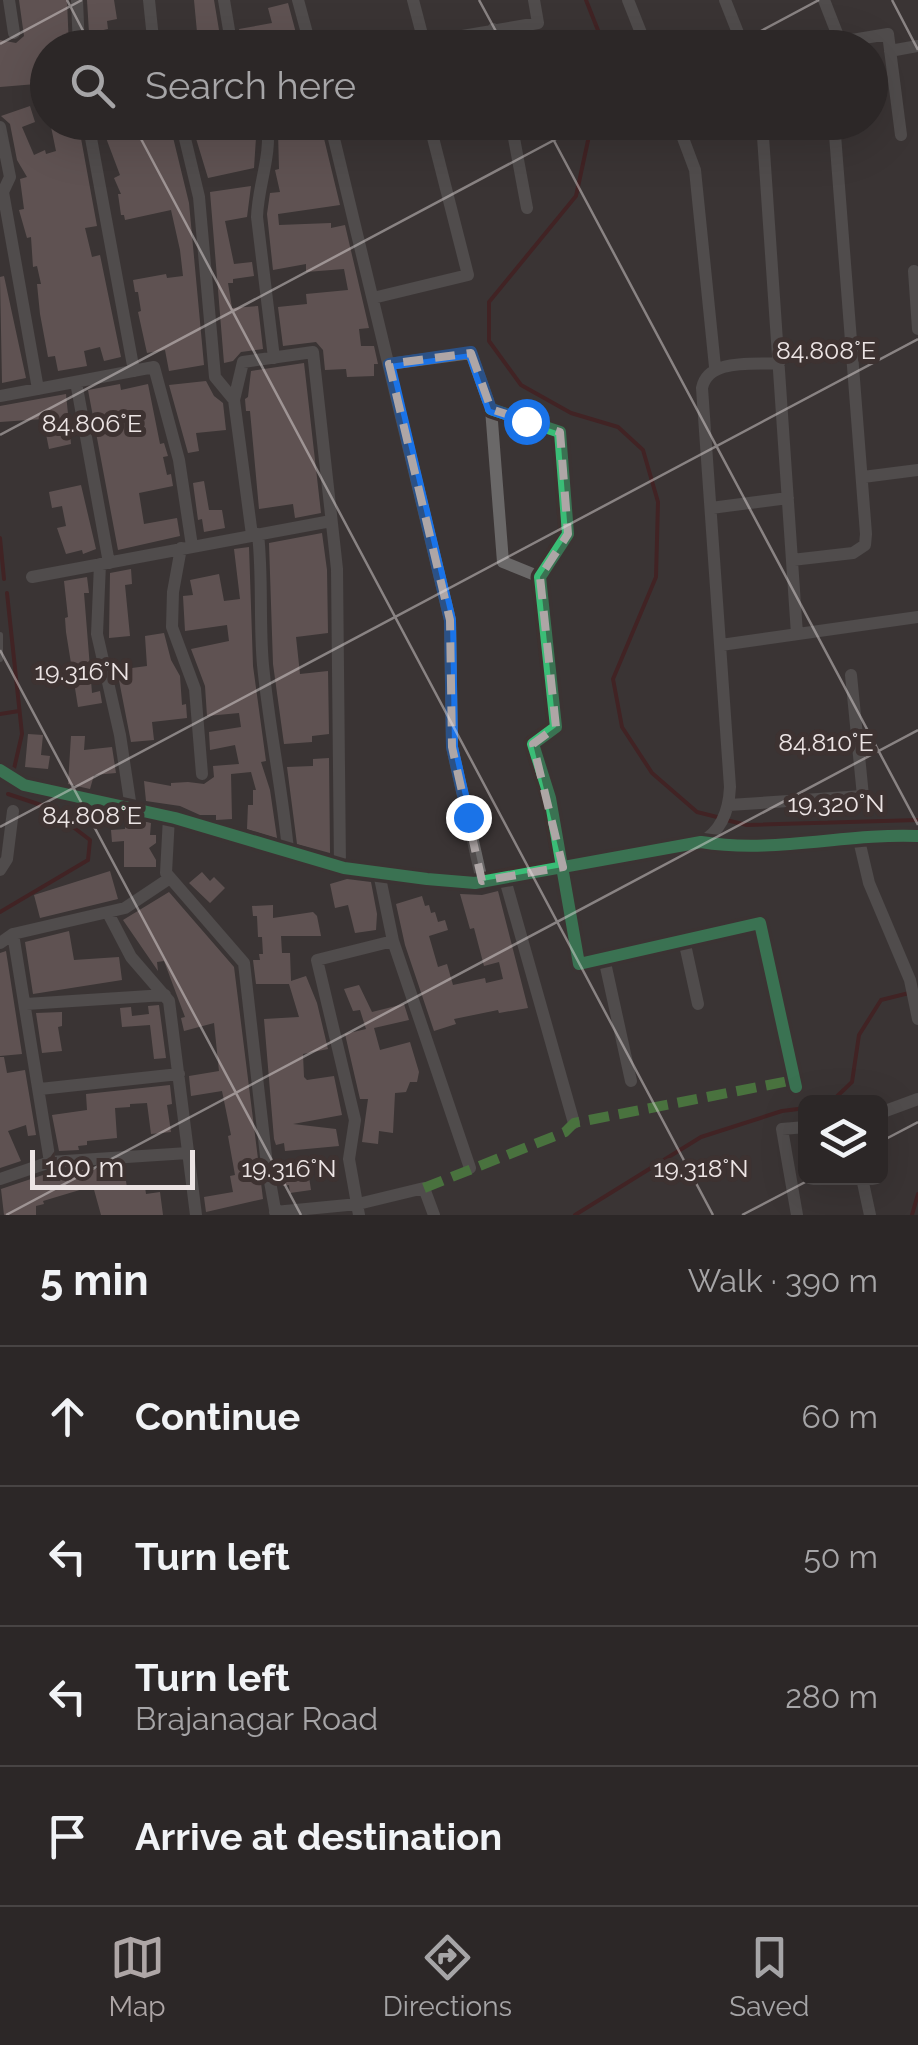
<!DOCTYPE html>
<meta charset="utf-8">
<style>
body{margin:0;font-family:Raleway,sans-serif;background:#383333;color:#f1f3f6}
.controls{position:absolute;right:30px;bottom:30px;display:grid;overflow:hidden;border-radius:15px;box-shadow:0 10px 40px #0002}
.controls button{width:90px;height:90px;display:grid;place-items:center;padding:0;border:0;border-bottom:2px solid #484444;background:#2c2727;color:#f1f3f6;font:50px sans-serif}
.scale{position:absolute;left:30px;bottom:25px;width:165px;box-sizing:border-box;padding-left:10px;border:5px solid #ece4e4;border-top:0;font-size:28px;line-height:35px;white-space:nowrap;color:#ece4e4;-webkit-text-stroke:8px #3d3231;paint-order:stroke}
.stop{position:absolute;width:30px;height:30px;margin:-22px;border:8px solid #1a73e8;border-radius:50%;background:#fff}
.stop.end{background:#1a73e8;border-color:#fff;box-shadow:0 2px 10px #0008}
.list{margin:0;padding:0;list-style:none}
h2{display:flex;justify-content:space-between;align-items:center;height:130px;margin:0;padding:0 40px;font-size:42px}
h2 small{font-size:32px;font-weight:400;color:#a6a5a7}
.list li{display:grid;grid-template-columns:65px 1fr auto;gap:30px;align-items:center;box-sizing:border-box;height:140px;padding:0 40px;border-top:2px solid #484444}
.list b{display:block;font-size:38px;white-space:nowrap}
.list p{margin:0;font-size:32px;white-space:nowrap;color:#a6a5a7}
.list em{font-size:32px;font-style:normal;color:#a6a5a7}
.icon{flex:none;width:55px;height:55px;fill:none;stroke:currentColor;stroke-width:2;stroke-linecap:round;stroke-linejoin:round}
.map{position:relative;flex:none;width:918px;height:1215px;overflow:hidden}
.search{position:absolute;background:#2c2727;box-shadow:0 10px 40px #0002;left:30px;right:30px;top:30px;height:110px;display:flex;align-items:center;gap:25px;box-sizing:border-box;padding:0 35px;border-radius:55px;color:#a6a5a7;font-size:38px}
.sheet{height:690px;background:#2c2727}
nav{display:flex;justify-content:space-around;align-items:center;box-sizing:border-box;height:140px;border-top:2px solid #484444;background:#2c2727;font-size:28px;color:#a6a5a7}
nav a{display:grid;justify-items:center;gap:5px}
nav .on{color:#aea6a6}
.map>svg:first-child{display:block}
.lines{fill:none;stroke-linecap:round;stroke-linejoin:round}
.stream{stroke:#490e11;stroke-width:4}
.building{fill:#8c7776}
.lane{stroke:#6a6868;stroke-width:6}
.street{stroke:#6a6868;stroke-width:12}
.quiet{stroke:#5cbc4b;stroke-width:10;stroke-dasharray:20 10;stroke-linecap:butt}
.cycleway-casing{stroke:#3d3231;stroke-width:19}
.cycleway{stroke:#3abd76;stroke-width:12}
.route{stroke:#1a73e8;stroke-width:12}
.marked{fill:none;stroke:#aea6a6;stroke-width:8;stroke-dasharray:20 12;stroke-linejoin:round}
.ticks{fill:none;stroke:#ece4e4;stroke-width:2.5;stroke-opacity:0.45}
.ticks-label{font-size:25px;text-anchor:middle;fill:#ece4e4;stroke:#3d3231;stroke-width:10;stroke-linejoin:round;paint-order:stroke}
</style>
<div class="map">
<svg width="918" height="1215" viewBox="0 0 918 1215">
<rect width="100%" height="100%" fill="#3a3434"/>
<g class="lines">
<path class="stream" d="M586 0 605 48
M592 122 576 196 489 302V341L521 385 571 413 618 427 643 450 658 502 656 577 613 679 622 727 652 773 697 812 717 817
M0 538 4 579
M7 593 22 734 13 773
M0 714 19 711
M726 820 747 825 918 820
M0 912 88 860 90 840 47 807 8 794
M831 1102 852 1082 859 1035 881 1000 909 993
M575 1215 701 1137 782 1111 806 1108
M912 1215 918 1194"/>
</g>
<path class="building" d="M19 0H67L69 48H48V83L0 87V40L16 43 24 36Z
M87 0H114L117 19 107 21 108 29 89 33Z
M194 0H214L222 48H164L163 37 197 32Z
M288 3 300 48H242L239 29 272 23 268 8Z
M30 106 35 122 22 127 34 155 45 150 46 154 56 151 50 122H78L97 226 85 228 92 257 100 255 121 357 104 361 100 347 84 351 87 366 58 371 55 356 48 357 40 314 37 284H41L37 266 33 267 31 237 27 238 19 210 24 209 20 179 27 177 17 160 10 124 1 116Z
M100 122 170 125 189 203 204 365 169 371 165 350 147 353 138 312 141 311 138 292H135L133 280 166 274 167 278 183 276 180 250 171 210 125 220 124 215H121L118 194H121L114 178 120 175Z
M191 122H257L254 168 208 178Z
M312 122H320L340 205 278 214 279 225 331 223V228L345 225 369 328 359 329 361 346H374L378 364H374V376L347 377 346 369 325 370 323 350 316 342 283 346 278 307 307 304 306 294 348 290 344 269 306 272V264L273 270 267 214 270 193 280 192 275 170 279 169 278 131Z
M251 186 247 217 225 221 234 264 252 262 254 276 233 279V283H228L232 308 258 306 263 349 241 352 233 361 224 363 210 192Z
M4 276 26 378 2 383 0 277Z
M304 363 321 513 295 518 293 504 259 509 250 411H246L245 399 248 397 251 371Z
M206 381 214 396 223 403 226 430 196 433 199 451 188 453 169 385Z
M120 384 121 390 148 384 160 444 164 443 168 456 163 457 167 475 171 474 173 486 139 493 144 524 177 518 180 536 118 550 88 390Z
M66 394 71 444 49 449 43 419 0 422V406Z
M204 481 209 510H222L225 528 204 532 202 519 198 520 193 483Z
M81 485 96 549 83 554 82 550 66 554 57 528 66 526 62 506 52 508 49 492Z
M322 533 327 570 328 633 296 637 300 674 328 671 329 734 312 736V742L284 744 273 664 269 543Z
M249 547 253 666 266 761 261 762 270 790 277 838 247 829 248 805H253V790H256L251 772 231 774 232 819 216 820V815H200L180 806 146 801 144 781 171 786V783L188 782 204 784 214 777 213 766 239 764 235 745 210 750 209 732 241 727 239 713 207 716 205 686 191 649 229 641 227 625 185 631 183 596 193 595 190 580 219 574 224 601 240 599 234 549Z
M131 569 132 584 125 585 130 636 109 638 110 573Z
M87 577 89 593H84L92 693 100 691 102 703 78 707 66 632 65 618 68 617 64 581Z
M164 633 171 660 180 676 182 705 186 704 187 718 152 722 154 740 131 742 117 670 147 666 145 636Z
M28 734 43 735 41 755 50 756 48 769 25 767Z
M71 736H85L84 750 112 747 116 773 94 775 90 789 68 784Z
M329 758 330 853 297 844 287 767 313 766V759Z
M125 817 151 823 150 835H156V843L149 848 156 860V867H124V841L112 842 111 830 125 829Z
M110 871 118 899 40 918 34 895Z
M202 872 210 881 214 877 225 888 210 903 189 883Z
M347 879 371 882 377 914 376 930 355 933 348 905 335 908 330 884Z
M498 891 528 1008 499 1013 498 1010 454 1019 456 1024 434 1031 405 945 396 904 422 896 425 906 429 905 431 913 435 912 438 922 445 920 448 930 429 936 438 967 447 964 453 985 485 978 486 983 503 979 499 962 484 966 474 928 470 929 460 894 482 895Z
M169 892 234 967 263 1199 206 1212 204 1197 233 1192 230 1176 235 1175 228 1136 231 1135 222 1091 191 1096 189 1076 219 1071 214 1023 184 1031 181 1018 185 1017 164 961 157 962 158 971 123 920Z
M273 905V918L313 912 317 916 321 936H281L282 953H290L291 981 306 976 317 1003 328 1049 303 1054 304 1077 307 1080 334 1076 342 1115 293 1124 336 1129 339 1146 285 1151 284 1143 276 1145 274 1139 264 1019 299 1017 289 984H256L253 960H260L259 954H263L262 937H258L257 916H253L252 906Z
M69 931 74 960 119 957 122 980 33 994 25 942Z
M6 951 22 1054 0 1056V953Z
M359 985 372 1012 404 1004 409 1020 374 1028 380 1050 410 1042 419 1072 417 1082H410L406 1092 395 1093 393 1133 379 1131 378 1144 362 1142 368 1099H360L345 1034 366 1029 360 1010 353 1011 344 989Z
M159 1005 166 1058 154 1059 150 1025 122 1027 120 1008 131 1007 132 1016 149 1014 148 1006Z
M62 1012V1026L58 1027 62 1051 42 1053 36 1013Z
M0 1057H4L7 1073 25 1070 36 1135 28 1136 26 1125 8 1131 21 1161 0 1168Z
M170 1085 172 1104 167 1105 171 1132 151 1134 147 1103 130 1104V1107L115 1108 117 1138 87 1141V1145L78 1146 79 1150 59 1151 52 1115 87 1110 86 1094Z
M301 1165 303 1178 309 1177 311 1190 290 1193 289 1185 283 1186 281 1178 287 1177 285 1168Z
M124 1167 127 1188 145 1187 146 1194 160 1192 163 1215H101L93 1186 43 1201 44 1204 36 1206V1215H4L1 1189 52 1172Z"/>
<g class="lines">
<path class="lane" d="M0 635V659"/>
<path class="street" d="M9 0 14 33
M77 0 79 48
M149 0 154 48
M224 0 232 48
M298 0 311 48
M413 0 424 42
M628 0 647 48
M725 0 744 48
M824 0 840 41
M493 29 497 48
M392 48 538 23 534 0
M822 48V45L888 34 901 135
M890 51 918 46
M88 122 134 371
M181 122 199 197 215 377 234 400
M267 122C272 156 258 184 257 217L274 358
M330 122 450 620 452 747 482 881
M511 122 527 208
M677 122 695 170 715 367
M762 122 797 634
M0 127 10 177 3 192 38 389
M914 271 918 329
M373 298 468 275 429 122
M389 364 471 353 491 409 503 562 540 577
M76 382 109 563
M0 396 154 367 179 460 192 546
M491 409 560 432 568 534 540 577 556 727 533 744 550 798 579 964 760 923 796 1087
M863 477 918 470
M711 508 788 498
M258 534C263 579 259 622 263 665 269 727 282 788 288 850
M252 535 234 400 243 362 313 352 337 569 340 867
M181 548 173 592 172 627 195 689 202 774
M792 560 853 553 865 545 866 534 834 122
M100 564 97 634 120 735 131 808
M32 577 331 521
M721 645 918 617
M0 770 24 785 175 818 344 868 427 879 475 883 701 842C774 854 845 833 918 836
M729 805 863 796 851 675
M169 817 166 873 244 963 267 1165 276 1215
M858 836 869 883 910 980 918 1019
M701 842C722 831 729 809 730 787L702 388C708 358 753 365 779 363
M0 870 7 859 13 811
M379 873 393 941 470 1168
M504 876 574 1123
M108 913 131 957 169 1001 196 1215
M13 934 50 1162
M684 940 698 1004
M0 943 13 934 125 908 170 878
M604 958 631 1081
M26 1004 165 995
M40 1089 179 1074
M880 1113 918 1099
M862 1178 870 1215
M0 1179 50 1162 188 1153
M275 1212 358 1204 424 1188 434 1215
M359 1215 349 1159 355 1120 317 960 393 941
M797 1215 782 1129 806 1127"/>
<path class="quiet" d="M424 1188 565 1132 574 1123 794 1080"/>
<g class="cycleway-casing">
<path id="cycleway" d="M491 409 560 432 568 534 540 577 556 727 533 744 550 798 579 964 760 923 796 1087
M0 770 24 785 175 818 344 868 427 879 475 883 701 842C774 854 845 833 918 836"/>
</g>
<use href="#cycleway" class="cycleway"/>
</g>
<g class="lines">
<path class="route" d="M468 817 452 747 450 620 389 364 471 352 491 409 526 421"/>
</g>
<path d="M0 0H918V1215H0ZM471 353 491 409 560 432 568 534 540 577 556 727 533 744 563 867 482 881 452 747 450 620 389 364Z" fill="#3a3434" fill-opacity=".55" fill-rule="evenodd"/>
<path class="marked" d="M471 353 491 409 560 432 568 534 540 577 556 727 533 744 563 867 482 881 452 747 450 620 389 364Z"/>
<path class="ticks" d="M67 0 92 48M479 0 505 48M892 0 918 50M0 44 82 0M729 48 819 0M132 122 713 1215M544 122 918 825M0 435 588 122M0 650 301 1215M0 827 918 339M880 1142 918 1122M6 1215 918 730M742 1215 813 1178"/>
<g class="ticks-label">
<text x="826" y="359">84.808°E</text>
<text x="92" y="432">84.806°E</text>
<text x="82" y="680">19.316°N</text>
<text x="826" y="751">84.810°E</text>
<text x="836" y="812">19.320°N</text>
<text x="92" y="824">84.808°E</text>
<text x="289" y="1177">19.316°N</text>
<text x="701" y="1177">19.318°N</text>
</g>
</svg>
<div class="controls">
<button><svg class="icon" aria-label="layers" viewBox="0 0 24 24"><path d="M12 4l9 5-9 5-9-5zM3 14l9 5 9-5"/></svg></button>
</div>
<div class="scale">100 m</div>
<div class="stop" style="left:526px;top:421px"></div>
<div class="stop end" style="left:468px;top:817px"></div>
<div class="search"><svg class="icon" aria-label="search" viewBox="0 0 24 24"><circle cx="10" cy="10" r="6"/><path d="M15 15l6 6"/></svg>Search here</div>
</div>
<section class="sheet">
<h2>5 min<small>Walk · 390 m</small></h2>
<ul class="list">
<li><svg class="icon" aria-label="ahead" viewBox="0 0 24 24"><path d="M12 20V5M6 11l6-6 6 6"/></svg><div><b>Continue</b></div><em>60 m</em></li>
<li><svg class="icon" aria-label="left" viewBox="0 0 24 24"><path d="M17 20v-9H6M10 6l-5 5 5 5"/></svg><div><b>Turn left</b></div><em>50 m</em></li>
<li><svg class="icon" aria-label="left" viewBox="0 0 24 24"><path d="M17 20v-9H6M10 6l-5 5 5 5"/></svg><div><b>Turn left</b><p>Brajanagar Road</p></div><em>280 m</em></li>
<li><svg class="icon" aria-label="arrive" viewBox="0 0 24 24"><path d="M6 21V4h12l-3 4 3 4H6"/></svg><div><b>Arrive at destination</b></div></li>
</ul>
</section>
<nav>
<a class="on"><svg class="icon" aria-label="map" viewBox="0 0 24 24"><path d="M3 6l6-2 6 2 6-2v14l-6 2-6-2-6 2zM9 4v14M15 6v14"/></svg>Map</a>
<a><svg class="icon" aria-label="directions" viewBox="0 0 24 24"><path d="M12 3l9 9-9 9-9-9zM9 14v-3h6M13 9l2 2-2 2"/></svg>Directions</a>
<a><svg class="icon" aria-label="saved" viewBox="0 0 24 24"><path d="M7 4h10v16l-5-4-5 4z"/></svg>Saved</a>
</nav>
